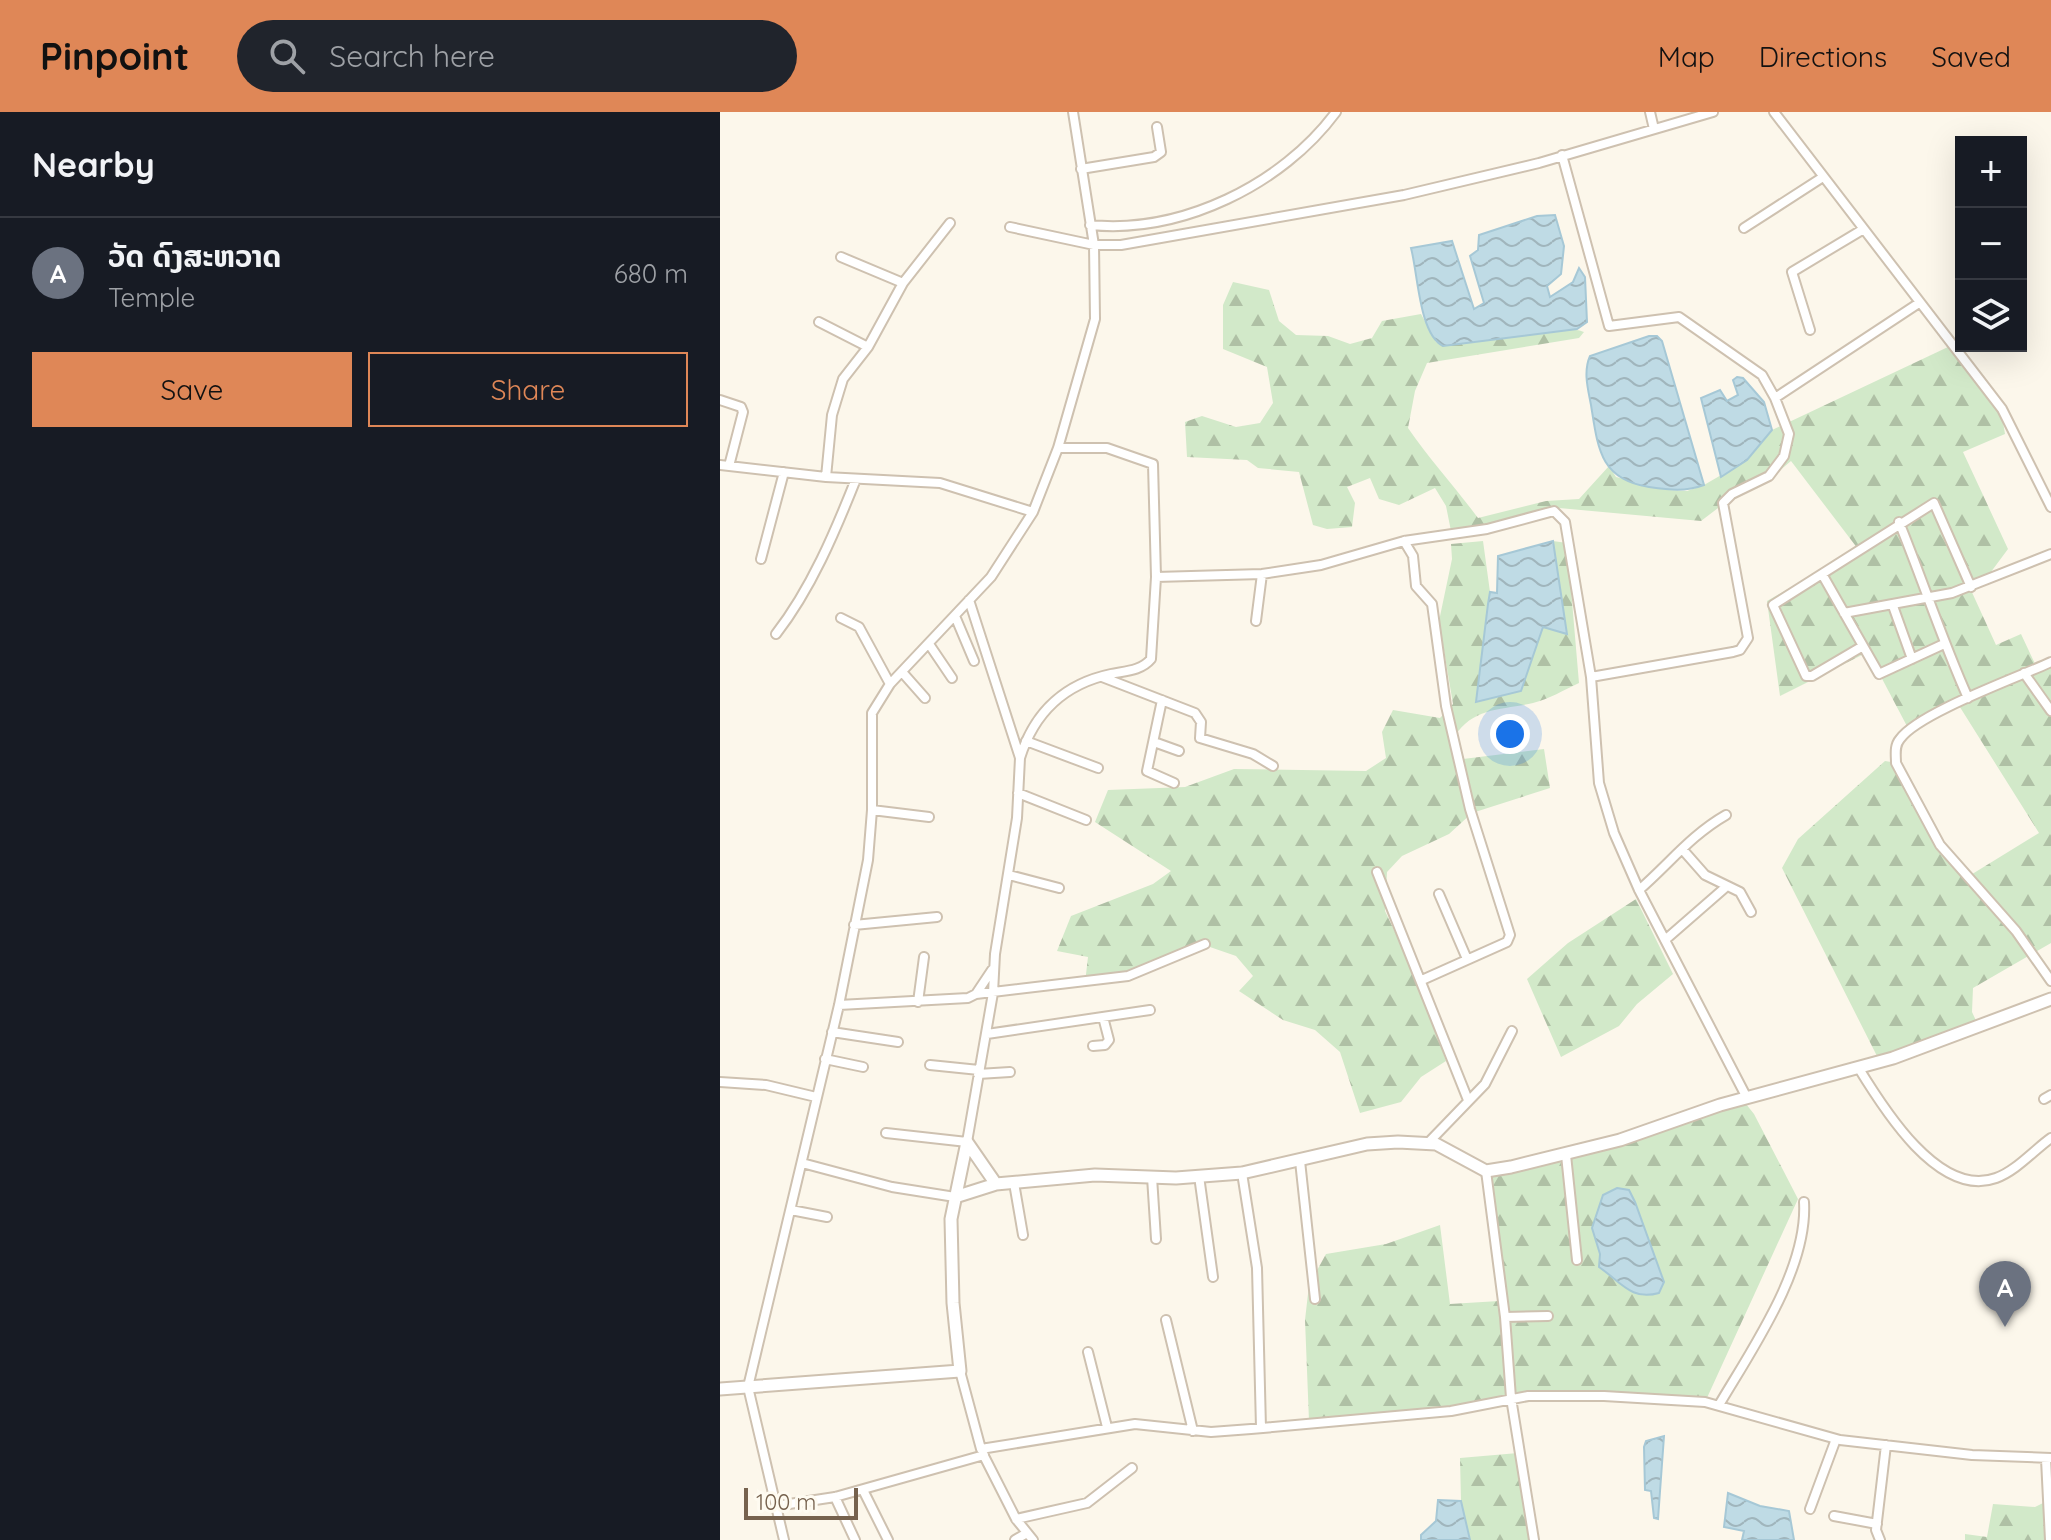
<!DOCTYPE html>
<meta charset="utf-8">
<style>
body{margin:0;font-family:Quicksand,"Noto Sans Lao",sans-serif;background:#20242c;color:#f1f3f6}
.controls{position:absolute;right:24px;top:24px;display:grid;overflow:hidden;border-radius:0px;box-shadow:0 8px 32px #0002}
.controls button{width:72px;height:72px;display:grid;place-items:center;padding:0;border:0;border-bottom:2px solid #363941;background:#171b24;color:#f1f3f6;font:40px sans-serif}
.scale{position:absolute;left:24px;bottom:20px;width:114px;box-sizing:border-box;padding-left:8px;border:4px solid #76624e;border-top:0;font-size:22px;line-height:28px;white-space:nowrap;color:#76624e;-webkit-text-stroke:6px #fefbf1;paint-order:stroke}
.you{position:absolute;left:790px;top:622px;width:28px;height:28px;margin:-20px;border:6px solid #fff;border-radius:50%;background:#1a73e8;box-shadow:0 0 0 12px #1a73e833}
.badge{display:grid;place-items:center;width:52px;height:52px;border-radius:50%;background:#df8757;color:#fff;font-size:26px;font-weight:700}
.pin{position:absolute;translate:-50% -66px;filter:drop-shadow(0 2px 4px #0008)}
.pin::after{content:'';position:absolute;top:42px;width:28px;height:24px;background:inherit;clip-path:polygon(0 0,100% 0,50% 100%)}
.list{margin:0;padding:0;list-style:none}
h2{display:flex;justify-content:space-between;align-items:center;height:104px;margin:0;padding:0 32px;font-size:34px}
h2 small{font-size:26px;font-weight:400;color:#9ea1a6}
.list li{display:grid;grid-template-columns:52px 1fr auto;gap:24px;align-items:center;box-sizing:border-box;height:112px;padding:0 32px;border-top:2px solid #363941}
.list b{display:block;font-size:30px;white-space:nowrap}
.list p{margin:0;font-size:26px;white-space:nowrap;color:#9ea1a6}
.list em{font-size:26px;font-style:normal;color:#9ea1a6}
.actions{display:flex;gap:16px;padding:24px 32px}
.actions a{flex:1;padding:18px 0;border:2px solid #df8757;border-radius:0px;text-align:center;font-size:28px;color:#df8757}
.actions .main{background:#df8757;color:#111}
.icon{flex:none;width:44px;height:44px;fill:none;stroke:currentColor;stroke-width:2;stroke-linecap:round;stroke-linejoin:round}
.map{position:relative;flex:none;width:1331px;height:1428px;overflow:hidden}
header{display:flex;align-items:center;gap:48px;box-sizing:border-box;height:112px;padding:0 40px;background:#df8757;color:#111}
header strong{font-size:38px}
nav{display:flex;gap:44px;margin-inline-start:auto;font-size:28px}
.search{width:560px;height:72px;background:#20242c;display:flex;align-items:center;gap:20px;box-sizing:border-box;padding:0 28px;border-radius:44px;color:#9ea1a6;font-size:30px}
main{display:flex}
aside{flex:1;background:#171b24}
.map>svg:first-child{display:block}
.forest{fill:url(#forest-firs)}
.water{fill:url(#water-waves);stroke:#a6c8d6;stroke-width:2}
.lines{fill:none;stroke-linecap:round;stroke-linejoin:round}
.minor-casing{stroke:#cec1b0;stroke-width:12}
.tertiary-casing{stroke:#cec1b0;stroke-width:15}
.minor{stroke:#fff;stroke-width:8}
.tertiary{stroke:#fff;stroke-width:11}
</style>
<header>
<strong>Pinpoint</strong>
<div class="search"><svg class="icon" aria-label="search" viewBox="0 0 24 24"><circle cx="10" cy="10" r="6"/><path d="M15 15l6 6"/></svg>Search here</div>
<nav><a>Map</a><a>Directions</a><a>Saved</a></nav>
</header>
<main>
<aside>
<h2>Nearby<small></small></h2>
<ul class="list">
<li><span class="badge" style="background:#6b7280">A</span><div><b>ວັດ ດົງສະຫວາດ</b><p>Temple</p></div><em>680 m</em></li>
</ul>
<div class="actions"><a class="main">Save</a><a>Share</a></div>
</aside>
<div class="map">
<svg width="1331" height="1428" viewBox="0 0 1331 1428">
<defs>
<pattern id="forest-firs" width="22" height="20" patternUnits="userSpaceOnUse" patternTransform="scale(2)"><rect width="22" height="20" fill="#d2e9c9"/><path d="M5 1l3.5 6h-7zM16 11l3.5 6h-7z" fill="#afc0a5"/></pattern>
<pattern id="water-waves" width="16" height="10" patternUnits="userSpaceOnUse" patternTransform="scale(2)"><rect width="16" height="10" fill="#bfdbe5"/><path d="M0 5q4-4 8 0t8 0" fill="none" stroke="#a0b5bc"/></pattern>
</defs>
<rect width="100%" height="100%" fill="#fcf7eb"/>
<path class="forest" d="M513 170 549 178 559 209 576 223 608 224 630 232 652 226 662 209 701 202 716 230 723 234C749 229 845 210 864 220L859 226 707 251 695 279 688 316C710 348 735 375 758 406L826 389 859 387 889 354 896 365 948 378 967 379 984 373 1027 348 1052 318 1228 235 1281 298 1285 322 1243 340 1288 437 1265 468 1250 476 1276 533 1301 522 1317 556 1331 550V831L1253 876 1252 900 1259 915 1159 948 1062 756 1078 727 1165 649 1177 651 1221 732 1249 764 1319 721 1238 592 1189 618 1148 540 1060 584 1047 489 1138 437 1071 349 1044 372 1002 393 981 409 839 396 759 417 731 419 726 394 715 376 679 393 659 387 650 366 627 375 635 391 632 415 607 417 593 413 579 360 538 356 527 348 467 345 465 310 482 304 516 315 540 311 553 291 547 255 503 237V193Z
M763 429 770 480 757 590 801 579 823 515 847 522 833 429 847 431 859 571C844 578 829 587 813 591 783 598 753 595 735 624L743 647 824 637 830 676 752 701 729 722 682 744 667 760 665 799 701 875 726 949 701 965 681 990 640 1001 620 940 595 918 563 908 519 879 533 864 516 844 487 834 418 861 365 871 368 845 337 839 351 804 433 772 451 759 375 710 388 678 465 675 514 657 646 659 666 646 662 620 673 598 720 606 733 592 719 509 732 447 731 432Z
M916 787 953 862 917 892 899 914 841 945 807 867 848 831Z
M1022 987 1034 1002 1078 1087 986 1288 791 1283 731 1294 589 1309 585 1208 589 1173 606 1142 666 1132 720 1113 730 1192 779 1189 765 1058 901 1026Z
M798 1341 812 1428H750L741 1389 740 1346Z
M1325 1390 1329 1428H1245V1422L1267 1425 1273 1392 1315 1395Z"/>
<path class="water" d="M835 103 844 134 841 162 827 174 830 185 853 170 859 156 865 165 867 210 857 217 723 234C699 222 698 162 691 136L732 129 754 197 764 191 750 144 758 138 759 123 817 104Z
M929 224H937L942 229 984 373C965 380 950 378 929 375 880 367 878 337 871 293 868 277 863 260 870 244Z
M1017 265 1023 266 1044 290 1052 318 1027 348 1001 365 981 286 1000 278 1007 289 1018 283 1013 268Z
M833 429 847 522 823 515 801 579 756 590 768 492 770 480 777 481 778 444Z
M897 1076 909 1078 915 1090 944 1170 939 1181C911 1189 901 1170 879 1155L880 1142 872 1116 883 1083Z
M944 1324 938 1407 934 1406 931 1379 925 1378 924 1335 926 1329Z
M1008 1381 1040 1394 1069 1399 1074 1428H1022L1024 1419 1004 1415Z
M718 1388 741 1389 750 1428H701V1423L716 1409Z"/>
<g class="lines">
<g class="minor-casing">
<path id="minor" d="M930 0 934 17
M1054 0 1282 297 1331 395
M842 43 889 214 959 205 1042 263 1055 286 1069 322 1064 344 1049 364 1012 382 1003 391 1028 526 1020 538 1013 540 871 565
M361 57 434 45 441 40 437 15
M370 113C461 122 562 73 616 0
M290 115 374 133H401L684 83 819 51 993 0
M1024 116 1103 65
M121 145 183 171
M99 210 148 235
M1090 218 1072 160 1142 118
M1055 286 1199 191
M0 288 21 295 23 300 9 354
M0 353 106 365 220 371 313 400
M106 365 112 303 123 267 148 235 183 171 230 111
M1179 410C1203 469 1222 528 1248 586
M684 429 693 444 696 474 712 492 726 594 750 697 790 823 787 830 702 868
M41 447 64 360
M1102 462 1159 562 1224 532
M436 465 542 462 601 453 684 429 767 417 834 399 845 410 871 565 879 671 894 721 919 778 1027 986
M1173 494 1192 547
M1124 501 1232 481 1331 442
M235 504 254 549
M121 506 139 515 170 572
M536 509 542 462
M56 522C91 477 115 420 136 367
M209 532 232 566
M1143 534 1092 564H1086L1053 493 1214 391 1251 475
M1331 550C1299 565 1198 601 1180 627 1174 634 1176 643 1176 651L1220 733 1296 819 1331 869
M182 560 205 586
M1304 561 1331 599
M382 565 475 601 481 610 480 626 533 642 553 654
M442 588 427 659 454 671
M306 629 378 656
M434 630 459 639
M300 646C314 601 344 572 391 562 405 559 421 559 431 547L436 465 433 352 387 336H338
M298 681 366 708
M152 698 209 705
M963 738 985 763 1020 780 1031 800
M657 760 748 988
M289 763 339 776
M919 778C949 752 971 723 1006 703
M719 782 747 847
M134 813 217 805
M945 828 1007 774
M256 882 408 864 485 832
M198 890 204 845
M119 893 248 886 256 882 272 858
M112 920 178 930
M267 922 430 898
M373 934 385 933 389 928 383 905
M105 947 143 955
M210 953 259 958
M1138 955C1163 996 1219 1087 1276 1066 1296 1059 1314 1038 1331 1026
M258 962 290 960
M0 970 46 973 96 985
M1324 987 1331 983
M166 1021 247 1030 273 881 275 842 297 706 300 646 249 488
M709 1030 765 972 792 919
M846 1043 857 1148
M580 1049 595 1187
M82 1051 172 1075 235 1085
M766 1059 785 1205 791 1286 814 1428
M522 1061 537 1156 541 1316
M479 1064 493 1165
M432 1065 436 1127
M294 1071 303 1123
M71 1098 107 1105
M785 1205 828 1204
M446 1208 473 1319
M368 1240 387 1315
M240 1259 261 1337 415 1312 491 1320 531 1317 731 1299 808 1284H884L985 1290 1120 1328 1252 1343 1331 1346
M999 1293C1032 1237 1088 1157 1084 1090
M263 1342 296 1407 313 1428
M1326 1347 1330 1428
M143 1378 168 1428
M115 1385 135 1428
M56 1394 115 1385 264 1343
M1090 1397 1116 1327
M1114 1404 1157 1412
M296 1407 367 1391 412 1356
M64 1428 28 1275 119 893 148 748 152 698V601L170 572 271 465 313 400 338 336 375 207 374 133 353 0
M295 1428 307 1421
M1160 1428 1156 1418 1166 1333"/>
</g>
<g class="tertiary-casing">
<path id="tertiary" d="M247 1030 276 1072
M235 1085 276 1072 375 1063 456 1066 522 1061 647 1032 678 1030 716 1032 766 1059 791 1055 900 1028 1000 993 1173 946 1331 887
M0 1277 240 1259 233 1191 231 1107 247 1030"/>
</g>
<use href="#minor" class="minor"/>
<use href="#tertiary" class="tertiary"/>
</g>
</svg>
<div class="controls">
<button>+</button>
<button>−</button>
<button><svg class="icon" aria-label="layers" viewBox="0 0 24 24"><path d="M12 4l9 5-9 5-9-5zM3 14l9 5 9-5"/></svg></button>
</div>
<div class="scale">100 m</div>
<div class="you"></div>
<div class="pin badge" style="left:1285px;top:1215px;background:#6b7280">A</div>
</div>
</main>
